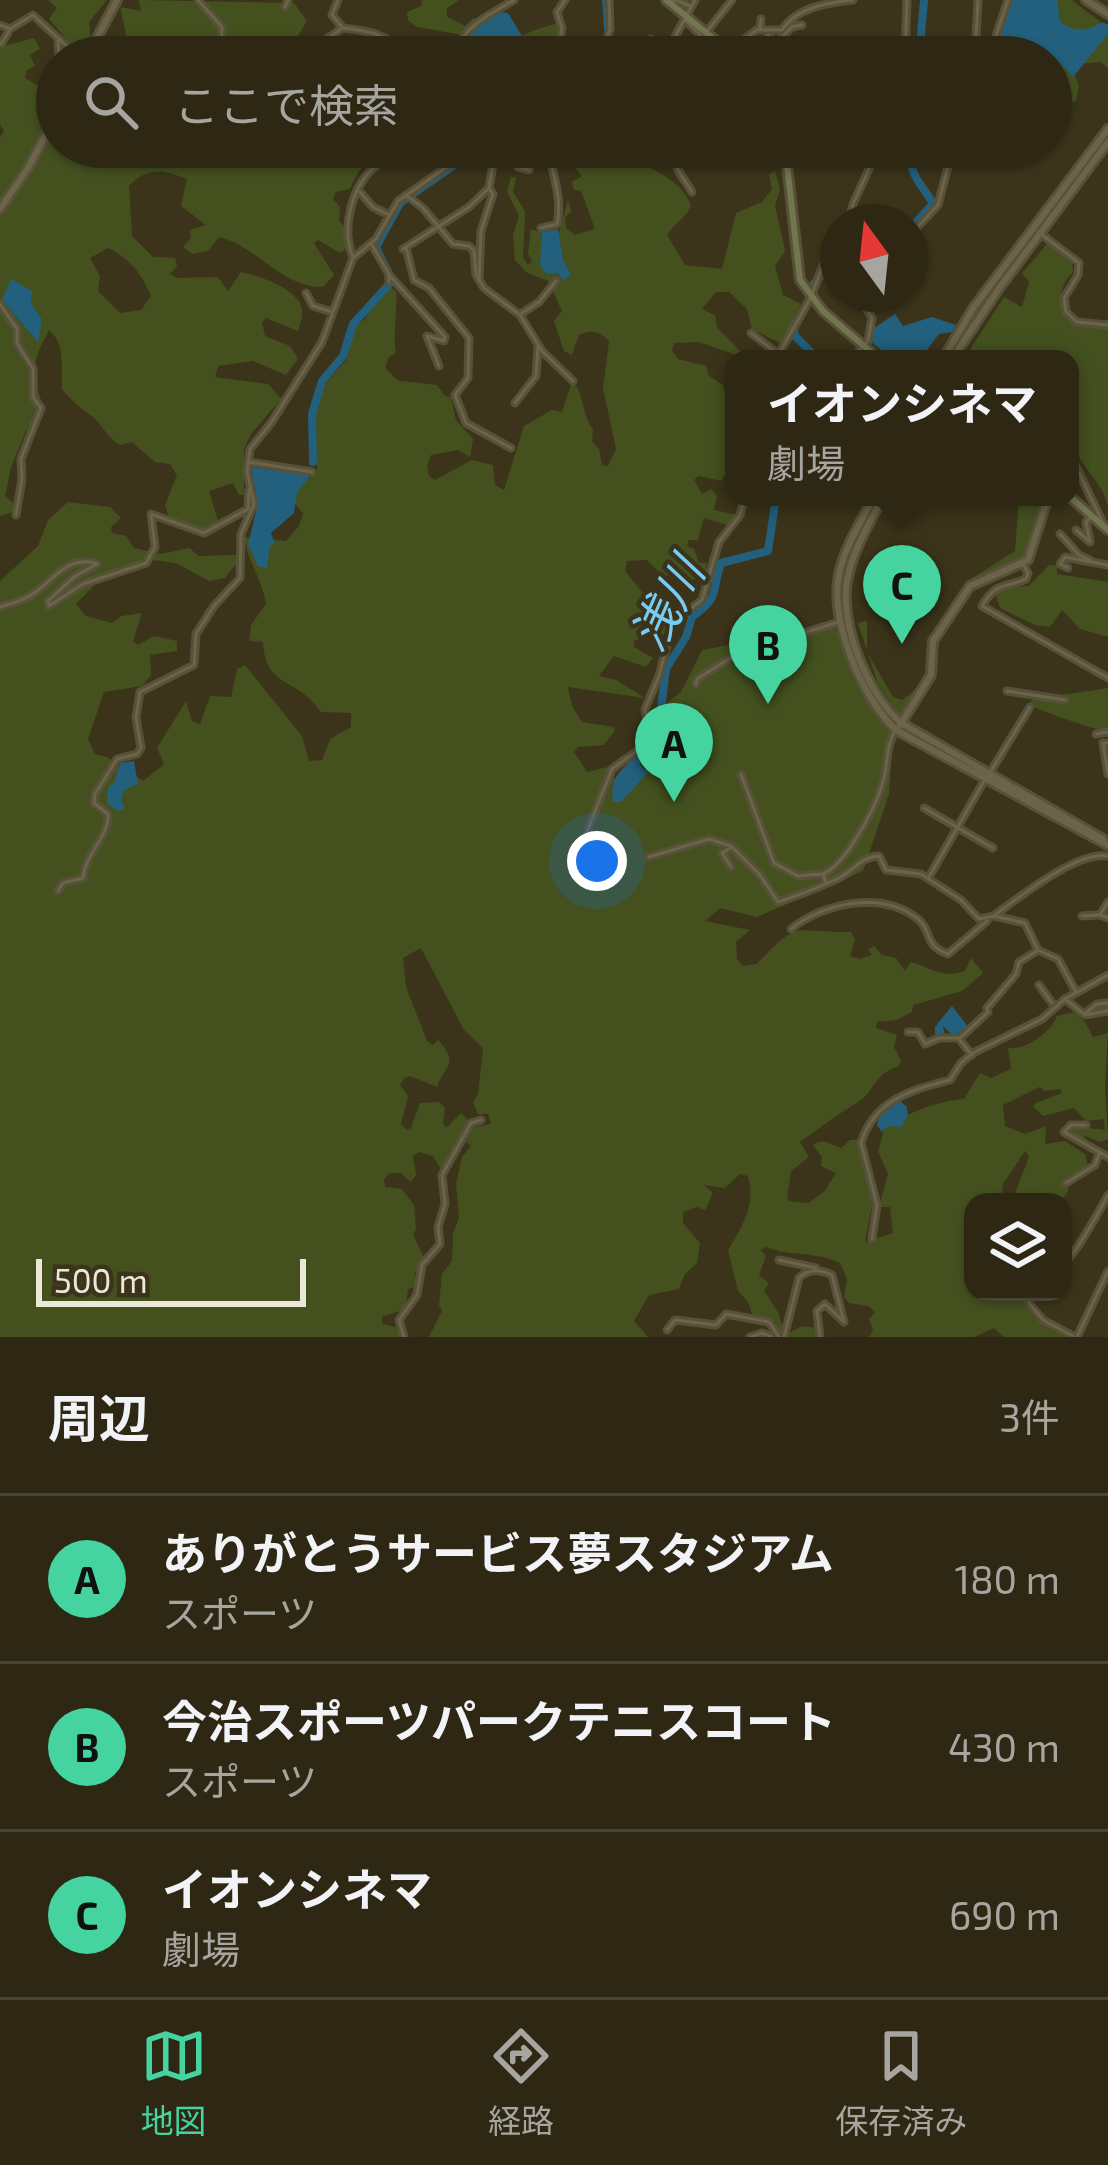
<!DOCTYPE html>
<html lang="ja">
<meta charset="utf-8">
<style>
body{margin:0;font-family:"Exo 2","Noto Sans JP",sans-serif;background:#352f1d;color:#f1f3f6}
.controls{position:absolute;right:36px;bottom:36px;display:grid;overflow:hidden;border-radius:24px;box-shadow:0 3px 9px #0004}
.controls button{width:108px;height:108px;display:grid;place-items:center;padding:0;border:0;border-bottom:3px solid #484434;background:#2d2714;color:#f1f3f6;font:60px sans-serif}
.compass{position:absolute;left:820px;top:204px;width:108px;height:108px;border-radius:50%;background:#2d2714;box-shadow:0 3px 9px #0004;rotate:345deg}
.scale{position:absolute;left:36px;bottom:30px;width:270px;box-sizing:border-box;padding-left:12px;border:6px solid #ece8d8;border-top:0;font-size:33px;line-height:42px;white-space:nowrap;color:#ece8d8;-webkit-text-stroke:9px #3c341a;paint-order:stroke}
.you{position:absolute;left:597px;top:861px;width:42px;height:42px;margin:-30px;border:9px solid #fff;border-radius:50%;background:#1a73e8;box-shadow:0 0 0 18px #1a73e833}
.badge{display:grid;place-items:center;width:78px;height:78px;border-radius:50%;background:#45d49f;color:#111;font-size:39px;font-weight:700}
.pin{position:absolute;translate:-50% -99px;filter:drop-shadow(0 3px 6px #0008)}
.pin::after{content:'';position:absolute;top:63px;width:42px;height:36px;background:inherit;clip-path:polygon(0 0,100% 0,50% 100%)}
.popup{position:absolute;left:725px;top:350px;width:354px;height:156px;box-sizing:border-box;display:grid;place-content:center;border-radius:24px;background:#2d2714;filter:drop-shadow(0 3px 9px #0005);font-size:39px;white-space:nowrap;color:#a7a5a0}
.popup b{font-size:45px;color:#f1f3f6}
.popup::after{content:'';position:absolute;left:50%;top:100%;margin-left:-24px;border:24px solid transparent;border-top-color:#2d2714}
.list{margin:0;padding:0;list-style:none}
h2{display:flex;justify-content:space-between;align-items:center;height:156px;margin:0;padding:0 48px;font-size:51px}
h2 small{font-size:39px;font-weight:400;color:#a7a5a0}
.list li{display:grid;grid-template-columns:78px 1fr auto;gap:36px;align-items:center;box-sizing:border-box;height:168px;padding:0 48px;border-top:3px solid #484434}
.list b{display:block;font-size:45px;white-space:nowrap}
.list p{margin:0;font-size:39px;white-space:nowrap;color:#a7a5a0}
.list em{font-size:39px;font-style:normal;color:#a7a5a0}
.icon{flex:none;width:66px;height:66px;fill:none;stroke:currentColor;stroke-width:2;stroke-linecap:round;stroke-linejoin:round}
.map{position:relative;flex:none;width:1108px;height:1337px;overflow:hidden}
.search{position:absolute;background:#2d2714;box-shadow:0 3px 9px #0004;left:36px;right:36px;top:36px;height:132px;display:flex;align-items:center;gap:30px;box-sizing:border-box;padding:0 42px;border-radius:66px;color:#a7a5a0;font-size:45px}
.sheet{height:660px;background:#2d2714}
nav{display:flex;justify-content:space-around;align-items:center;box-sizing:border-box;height:168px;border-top:3px solid #484434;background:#2d2714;font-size:33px;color:#a7a5a0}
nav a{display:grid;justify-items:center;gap:6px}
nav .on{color:#45d49f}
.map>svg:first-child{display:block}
.green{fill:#44511f;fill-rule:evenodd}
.water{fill:#22607e}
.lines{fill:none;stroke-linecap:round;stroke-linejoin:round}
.river{stroke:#22607e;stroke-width:8}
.minor-casing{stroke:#57513a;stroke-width:9}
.tertiary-casing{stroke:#57513a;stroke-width:12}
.secondary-casing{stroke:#57513a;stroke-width:12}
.minor{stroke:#6c6449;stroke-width:3}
.tertiary{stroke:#6c6449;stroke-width:6}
.secondary{stroke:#71764f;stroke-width:6}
.labels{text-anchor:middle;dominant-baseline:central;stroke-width:9;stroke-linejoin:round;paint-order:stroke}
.water-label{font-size:48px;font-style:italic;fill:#77cbf7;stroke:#3c341a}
</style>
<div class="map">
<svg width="1108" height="1337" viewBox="0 0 1108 1337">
<rect width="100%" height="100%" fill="#3c341a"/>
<path class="green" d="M48 0H107L89 22 91 39 82 57H76L74 48 49 19 57 8Z
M139 0 294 3 307 21 296 39 273 41 263 57H221L210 38 200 41 198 57H118L125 50 126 34 120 7 141 11Z
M422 0H459L447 8V17L465 26 473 18 477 19 463 35 417 27 408 20 407 12 421 6Z
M1050 0H1072L1108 28V68L1100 62 1077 64 1072 70 1079 85 1076 101 1062 107 1051 102V57H1038L1054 25Z
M560 23 558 38 550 44 548 57H470C501 48 528 29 560 23Z
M34 38 40 49 30 55 35 66 27 70 25 78 42 88 52 106 57 107V147H226L304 164 313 147H402C373 161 363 157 350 189L336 192 333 199 340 207 339 221 344 226 346 249 340 253 318 240 314 243 334 275 323 287C280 287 259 247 219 237L208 251 192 254 183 247 191 238 190 230 206 225 181 206 187 179C163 170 149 166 129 186L132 236 153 257 175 258 177 266 170 274 177 278 218 277 228 291 241 272C258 275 299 289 302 309 303 317 300 324 298 331L266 318 262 323 265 336 290 346 298 359 286 375 253 361 218 366 215 377 268 384 281 399 251 434 244 449V495H239L233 483 209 491 218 521 205 529 169 518 165 505 177 475 170 464 155 462 132 442 120 445C106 437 103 425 92 416 80 408 71 400 62 389 61 368 66 344 49 330 46 338 37 351 36 360 33 375 39 397 45 411L36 431H26L11 467 5 496 13 503V512L0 516V138L4 131 0 124V47ZM108 248C131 259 141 273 151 296L141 310 120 313 98 291 100 276 90 258Z
M581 147H616L632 164C652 164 686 186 691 206 685 219 675 223 667 235L685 265 722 269 736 213 762 202 772 189 769 174 775 171 780 190 775 205 785 251 775 266 783 295 801 304 782 344 752 329 747 309 729 292H716L702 309 715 315 717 328 748 359 699 342 674 343 672 350 678 359 706 366 709 376 723 385 725 396 734 402V416C718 429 729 443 734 459L721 481 699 476 694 480 702 494 711 489 717 496 714 510 737 515 731 526 704 518 698 540H689L687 546 694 549 699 563H707L705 577 681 582V577L662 575 647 560 627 561 625 571 668 624 666 635 651 633 634 641V647L653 658 646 667 614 656 599 676 616 680 645 698 568 687 572 706 582 722 613 727 615 730 604 745 578 747 574 752 587 772 608 767 617 782H638L651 767 649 761 655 754 668 702 681 692 702 650 833 625 897 739 892 745 889 794 863 871 757 917 720 908 705 921 750 930 736 942 737 959 743 966 757 964C800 917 794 933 851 932L855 939 850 956 859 959 872 955 868 950 874 946 882 955 896 958 905 971 911 962C932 968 941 979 965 971L971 958 983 973 962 991 913 1005 912 1012 896 1020 877 1022 876 1028 897 1035 894 1047 901 1061 898 1066C872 1075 875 1093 855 1104 837 1115 819 1128 800 1142L809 1157 791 1171 787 1198 789 1201 808 1203 824 1192 836 1173 821 1166 822 1157 813 1145C824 1137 830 1145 841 1148L850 1140H860L874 1195 865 1242 893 1233 890 1207H879L888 1174 878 1151 883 1135 881 1127C906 1115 936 1101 964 1099L980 1073 991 1078 1011 1069 1008 1048C1025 1051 1051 1032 1057 1016L1074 1012 1085 1022 1093 1037 1108 1033 1105 1086 1108 1139 1100 1142 1085 1136 1081 1140 1065 1132 1071 1126 1105 1130 1104 1119 1086 1121 1074 1108 1043 1116 1033 1106 1036 1103 1062 1093 1060 1089 1045 1091 1039 1087 1003 1105 1005 1126 1025 1134 1046 1126 1045 1144 1065 1141 1085 1154 1088 1168 1070 1175 1068 1190 1061 1202H1016L1014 1196 1029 1157 1025 1151 1003 1184 1001 1202H973V1292H1025C1028 1319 1044 1328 1069 1337H1004L994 1328 974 1337H869L873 1330 869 1319 875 1312 868 1306 849 1303 844 1297 847 1279 840 1263C815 1251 790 1257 766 1247L760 1250 766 1256 759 1275 769 1283 764 1291 778 1312 785 1335 802 1326 816 1328 819 1337H782L775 1322 753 1316 748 1302 738 1291 728 1250C743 1225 756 1205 748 1176L740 1174 725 1188 704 1185 713 1193 705 1210 697 1207 683 1212V1223L700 1243 697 1263 685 1274 679 1289 649 1295 634 1321 648 1337H429L442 1311 439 1305 442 1274 452 1261 453 1233 459 1218 456 1184 462 1157 471 1146 466 1142 473 1127 491 1124 488 1114H478L473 1102 478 1094 483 1048 464 1030 421 948 403 958 406 987 427 1041 433 1045 438 1040C460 1064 445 1064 437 1087L410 1076 404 1078 400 1085 408 1096 401 1124 407 1130 411 1128 420 1103 439 1102 445 1108 443 1124 447 1127 461 1113 470 1122 442 1171 433 1156 419 1152 413 1156 416 1175 411 1182 401 1173H390L384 1179 385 1187 402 1189 414 1205 416 1229 413 1234 424 1258 415 1273 417 1286 408 1289 406 1309 382 1317V1324L396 1327 400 1337H0V581L38 546 48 520 68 502 110 507 121 518 111 527 112 533 126 536 134 548 161 554 189 548 199 556 237 555 236 564 225 578 209 581 176 563 145 559 104 575 76 604 86 616 112 623 121 616 142 613 133 641 138 645 154 636 177 641V651L150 655 151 675 142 686 104 692 88 739 95 754 107 757 143 781 164 764 157 748 186 701 192 721 200 724 210 696 231 697 237 669 245 665 302 736 309 761 322 760 330 739 351 727V713L321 712C298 677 265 689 263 642L249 641 251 625 266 604C262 579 248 562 244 537L286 541 299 526 303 514 293 501 295 489 317 472 315 418 318 401 325 384 346 360 354 327 364 320 387 285 396 291C398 312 392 332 396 353L389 357 385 368 399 381 437 385 445 396 451 397 456 420 473 439 470 457 458 450 431 455 427 466 429 476 435 480 472 460 493 465 495 485 504 490 524 426 552 410 562 412 571 385 575 384C585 400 582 415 593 430L592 442 599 449 602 465 608 466 616 449 603 388 609 341C599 331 592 329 579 335L572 355 564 351 554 321 562 311 548 281 526 272 515 260 513 235 519 216 507 192 511 177 516 178 513 192 525 211 523 258 528 265 532 262 528 253 531 229 557 239 568 200 571 211 565 218 566 228 575 235 595 229 581 191 574 190 572 182 582 176 572 164 575 162 583 167 590 166Z
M1047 244 1072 261 1073 272C1058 285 1054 316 1076 325 1084 328 1099 327 1108 329V506L1102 490 1070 445V359H964L1004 297 1022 307 1029 282 1022 273Z
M1019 497H1044L1027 558 979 576 962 594 971 579 1015 551Z
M1049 565 1057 566V574L1108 582V637L1080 629 1062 610 1050 627 1035 625 1000 608 995 594 1003 588 1029 586Z
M867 621V652L893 697 902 700 927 681 905 713H898L878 684 858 623Z
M1108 688V731C1098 731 1038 710 1030 705L1035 691 1062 695Z"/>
<path class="water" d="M1012 0H1057L1060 22C1075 32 1087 32 1102 22L1108 25V34L1073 77 1054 56 997 57 995 45Z
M500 12 508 13 522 36 520 44 501 54 457 57 470 32Z
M558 229 563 260 571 275 563 280 558 273 547 274 540 265 542 232Z
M11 279 32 291 31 303 42 320 38 342 2 300Z
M895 314 903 326 932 317 956 325 952 332 939 334 920 359H893L870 341 874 328Z
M251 467 311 475 297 492 294 513 271 533 275 543 270 546 267 568 258 566 248 544 258 503Z
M634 759 648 772 621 802H613C610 782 617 771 634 759Z
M134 761 138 784 124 790 121 801 125 808 118 811 107 803 108 788 115 781 120 763Z
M952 1006 969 1028 953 1036 943 1026 945 1036 935 1038V1027Z
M899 1100 907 1107 908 1116 901 1127 889 1126 881 1131 877 1125 880 1114Z"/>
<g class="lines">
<path class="river" d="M605 57 609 40 606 0
M919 57 924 0
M491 154 522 156 563 147
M910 229 933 204C922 183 905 174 914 147
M821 276 833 247 838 245
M812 290 814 283
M795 323 794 335 818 359
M313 462 312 414 322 381 343 356 353 324 392 281 376 247 400 203 463 159 476 155
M632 765 648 750 660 717 666 669 686 637 692 617C722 595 710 594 721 563L768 551 776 497"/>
<g class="minor-casing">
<path id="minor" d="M198 0 222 27 221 57
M338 0 332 15 343 28C371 31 386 34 406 54L436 51 443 46 456 50
M672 2 676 0 690 6
M285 7 288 0
M686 21 723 57
M0 25 10 29 33 15 71 50V57
M760 29 761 19
M708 30 732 0
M768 35 776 43 792 27 802 25
M769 40 772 57
M58 41 59 57
M1 44 9 31
M732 48 757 30H782C797 7 827 3 853 0
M292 54 317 46 341 29
M314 57H321
M454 57C463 25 488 16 514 0
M558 57 562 28 557 12 565 0
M602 57 610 29 609 0
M650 57 651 39
M664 57 695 0
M693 57 701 37
M905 57 907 0
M975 57 978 0
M989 57 1008 0
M52 68 57 61
M674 147 678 170 692 192
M523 153 518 167 529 170
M360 192 373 207 389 215
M406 195 423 208 453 244 469 246 474 251 476 275 484 288 520 315 542 351 573 381
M849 222 853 204 879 147
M541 228 557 224C563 198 552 175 549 149
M1041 234 1079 263 1078 275 1064 298 1066 312 1077 322 1108 325
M910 235 938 205 953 147
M372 245 389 274V282
M406 247 414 280 429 288 469 338 468 378 455 395 466 423 511 448
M403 249 469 207 489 188 496 147
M353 257C341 229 351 186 376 166 387 157 401 154 412 147
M826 264 838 282
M391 277 445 337 444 341 427 336 439 366
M479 278 481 231 493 194 490 190
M306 293 313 306 332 312
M0 304 17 329V343L33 369V397L41 408 21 459 22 479 16 515
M521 314 539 302 556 281
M751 333 778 354
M776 359 811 297 832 241H838
M851 359 868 341 872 318 857 294
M515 403 536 376 538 346
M1070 454 1103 523
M249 462 312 472
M1076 530 1090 542 1086 522 1090 518
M1060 534 1079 555 1090 560
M1024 566 1028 573 1026 579C1004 588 995 583 982 606L1108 678
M1068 568 1060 564 1065 557 1108 565
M0 607C13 603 26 600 37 591 57 575 71 555 97 564L74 577 48 601 49 606 83 584 146 563 155 547 151 514 204 533 248 509 249 490
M696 684 697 679 738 653 839 622
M1007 691 1065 700
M1096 734 1108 732
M1108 743H1103L1108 774
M991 771 1030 707
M741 774 774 863 798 876 822 874
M924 808 993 848
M649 857 709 839 731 846
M731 867 722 853 732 847 760 875 778 902C797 896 817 888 835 880 852 873 861 856 879 856L886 870 921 874 961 900 979 919 994 916 1025 923 1038 950 1058 959 1076 992
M580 870 588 829 612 769 641 748 647 724 645 709 659 676 673 622 702 600 719 542 740 515 745 497
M929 877 984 781
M826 883 823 874C847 864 878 803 884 778 888 761 886 746 895 731
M58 891 63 883 83 878C85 854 109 837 108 814L94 803 95 794 117 759 137 754 141 748 136 717 140 692 194 665 196 634 214 606 240 578 241 534 254 504 247 472 250 449 271 423 322 342 353 258 376 239 398 201 464 155 552 147
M1108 902 1100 915 1108 918
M996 914C1021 896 1077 851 1108 856
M1082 916 1098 915
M791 929C823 903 882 890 918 919 933 932 923 945 948 954L987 921
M1039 985 1052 1003
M1065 999 1085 1015 1108 1011
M1084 1014 1097 1004 1108 1003
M908 1032H918L925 1044 939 1038H957
M972 1055 959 1039 988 1012 987 1008 1016 974 1019 962 1037 951
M1065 1131 1071 1125H1086
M1064 1132 1108 1157
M1066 1183 1095 1165 1099 1154
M872 1239 877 1205 861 1143C874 1100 911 1090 950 1080L961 1063 973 1053 1042 1019 1065 999 1108 975
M779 1260 816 1268
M1063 1265C1077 1253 1098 1213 1108 1195
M1031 1292 1029 1303 1043 1320 1073 1336
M667 1330 675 1320 716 1325 726 1314 769 1322 779 1337
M404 1337 399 1320 417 1295 422 1265 440 1244 438 1227 445 1204 442 1175 471 1123 481 1120
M750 1337 762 1333 772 1337
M784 1337 799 1278C808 1269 820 1269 832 1275L844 1322 825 1304 817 1311 820 1337
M1077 1337 1108 1271"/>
</g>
<g class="tertiary-casing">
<path id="tertiary" d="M1086 0 1108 14
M87 57 117 0
M0 209 28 168 57 114
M943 359 974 307 1108 129
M952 359 1000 287 1108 142
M874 497C861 522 844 548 839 575 830 622 862 698 896 730L1108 845
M883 497C870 522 854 548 848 576 837 620 867 694 901 723L1103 839
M900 725 931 675 933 641 970 586 1028 560 1048 497"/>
</g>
<g class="secondary-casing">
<path id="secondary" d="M666 0 736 57
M785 147 800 280 823 311 879 359
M1070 497 1108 530"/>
</g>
<use href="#minor" class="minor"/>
<use href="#tertiary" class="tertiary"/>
<use href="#secondary" class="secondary"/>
</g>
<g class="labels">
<g class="water-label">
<text transform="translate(666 603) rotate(-61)">浅川</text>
</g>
</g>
</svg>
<div class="controls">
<button><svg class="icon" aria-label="layers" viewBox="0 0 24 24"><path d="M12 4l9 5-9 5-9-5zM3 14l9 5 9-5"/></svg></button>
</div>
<svg class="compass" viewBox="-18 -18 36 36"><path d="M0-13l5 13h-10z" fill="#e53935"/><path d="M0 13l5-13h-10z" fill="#a7a5a0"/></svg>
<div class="scale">500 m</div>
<div class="you"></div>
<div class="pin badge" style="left:674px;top:802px">A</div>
<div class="pin badge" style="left:768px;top:704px">B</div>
<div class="pin badge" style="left:902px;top:644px">C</div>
<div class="popup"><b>イオンシネマ</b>劇場</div>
<div class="search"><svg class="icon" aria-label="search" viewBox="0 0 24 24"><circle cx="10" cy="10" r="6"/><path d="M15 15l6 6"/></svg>ここで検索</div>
</div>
<section class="sheet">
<h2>周辺<small>3件</small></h2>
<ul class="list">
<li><span class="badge">A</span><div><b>ありがとうサービス夢スタジアム</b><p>スポーツ</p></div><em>180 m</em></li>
<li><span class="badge">B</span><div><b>今治スポーツパークテニスコート</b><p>スポーツ</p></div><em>430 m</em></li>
<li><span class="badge">C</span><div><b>イオンシネマ</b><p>劇場</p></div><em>690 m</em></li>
</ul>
</section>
<nav>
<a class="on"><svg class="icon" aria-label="map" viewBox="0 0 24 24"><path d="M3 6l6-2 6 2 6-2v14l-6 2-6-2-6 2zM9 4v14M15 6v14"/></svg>地図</a>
<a><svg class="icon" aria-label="directions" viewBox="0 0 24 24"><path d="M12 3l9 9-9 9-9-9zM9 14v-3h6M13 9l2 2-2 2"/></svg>経路</a>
<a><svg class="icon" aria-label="saved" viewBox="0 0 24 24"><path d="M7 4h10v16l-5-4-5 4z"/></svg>保存済み</a>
</nav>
